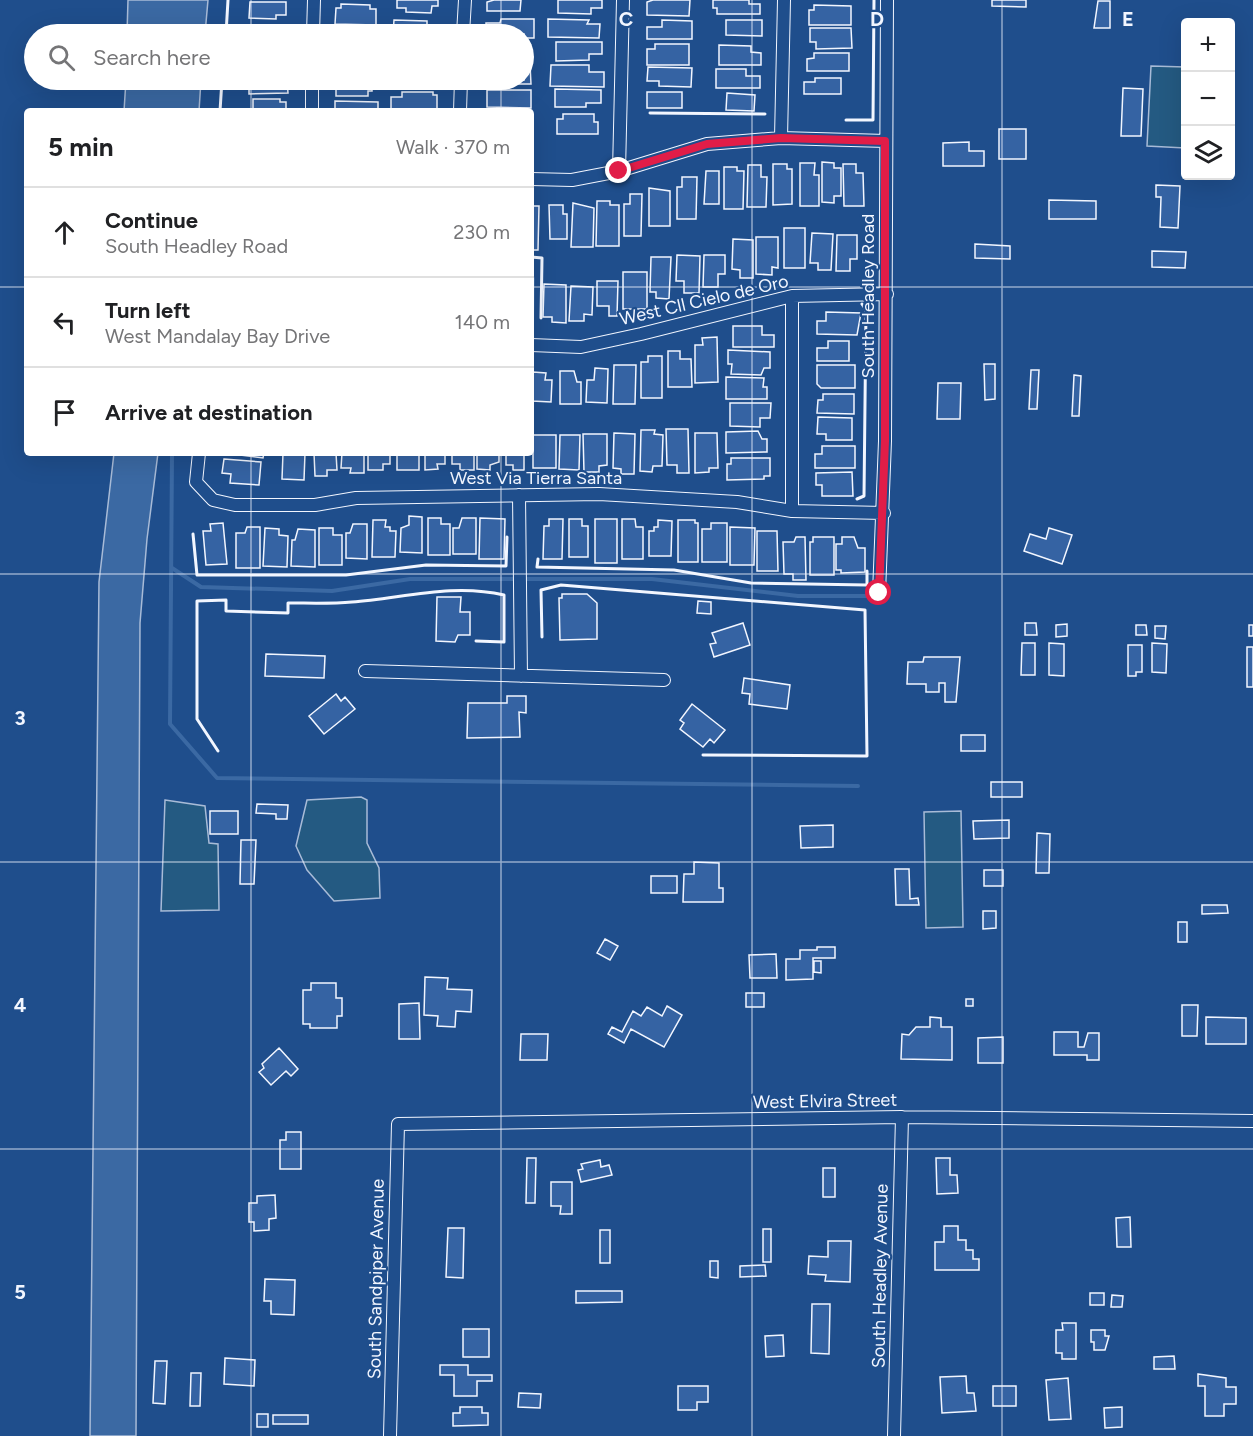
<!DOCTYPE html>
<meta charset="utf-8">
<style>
body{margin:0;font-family:Figtree,sans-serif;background:#f6f6f6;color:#202124}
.controls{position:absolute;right:18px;top:18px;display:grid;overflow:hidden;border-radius:6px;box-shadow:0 6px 24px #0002}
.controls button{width:54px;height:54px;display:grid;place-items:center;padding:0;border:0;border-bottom:2px solid #e0e0e0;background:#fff;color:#202124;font:30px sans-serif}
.stop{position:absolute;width:18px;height:18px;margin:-14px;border:4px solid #e11d48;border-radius:50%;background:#fff}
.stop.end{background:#e11d48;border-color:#fff;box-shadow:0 2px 6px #0008}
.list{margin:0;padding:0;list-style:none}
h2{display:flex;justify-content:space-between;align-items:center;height:78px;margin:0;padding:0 24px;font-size:26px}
h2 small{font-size:20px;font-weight:400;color:#757577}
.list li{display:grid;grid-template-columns:39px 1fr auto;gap:18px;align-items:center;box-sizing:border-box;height:90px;padding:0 24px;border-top:2px solid #e0e0e0}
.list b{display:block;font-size:22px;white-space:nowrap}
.list p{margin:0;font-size:20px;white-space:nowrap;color:#757577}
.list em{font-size:20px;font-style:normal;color:#757577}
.icon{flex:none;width:33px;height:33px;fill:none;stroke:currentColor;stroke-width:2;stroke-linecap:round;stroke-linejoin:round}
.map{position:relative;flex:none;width:1253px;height:1436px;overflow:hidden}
.search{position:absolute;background:#fff;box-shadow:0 6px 24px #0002;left:24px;top:24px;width:510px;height:66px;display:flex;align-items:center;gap:15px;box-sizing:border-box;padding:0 21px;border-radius:33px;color:#757577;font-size:22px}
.panel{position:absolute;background:#fff;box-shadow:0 6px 24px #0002;left:24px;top:108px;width:510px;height:348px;border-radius:6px}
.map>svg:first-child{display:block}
.green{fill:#245a82;stroke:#a8bbd7;stroke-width:1.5}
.water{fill:#3b69a3;stroke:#a8bbd7;stroke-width:1.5}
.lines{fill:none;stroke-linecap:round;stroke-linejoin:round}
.stream{stroke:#3b69a3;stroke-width:4}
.building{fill:#3563a3;stroke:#f2f6ff;stroke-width:1.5}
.street-casing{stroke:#f2f6ff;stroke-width:14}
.street{stroke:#1f4e8c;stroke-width:12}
.wall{stroke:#f2f6ff;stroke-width:3}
.route{stroke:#e11d48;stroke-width:8}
.grid{fill:none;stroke:#f2f6ff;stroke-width:1.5;stroke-opacity:0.55}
.labels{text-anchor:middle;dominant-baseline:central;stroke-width:4.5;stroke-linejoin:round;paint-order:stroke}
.street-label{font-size:18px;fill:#f2f6ff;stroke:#1f4e8c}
.grid-label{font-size:20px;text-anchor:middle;font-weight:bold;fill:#f2f6ff;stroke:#1f4e8c;stroke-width:4.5;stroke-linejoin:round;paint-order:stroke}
</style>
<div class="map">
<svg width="1253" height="1436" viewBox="0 0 1253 1436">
<rect width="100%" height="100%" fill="#1f4e8c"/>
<path class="green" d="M1151 66 1185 67V148L1147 146Z
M361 797 367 800V843L379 868 380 898 334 901 307 870 296 846 307 800Z
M165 800 205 806 209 843 218 844 219 910 161 911Z
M961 811 963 927 926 928 924 812Z"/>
<path class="water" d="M128 0H208L205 34H127Z
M126 80H201L199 111H124Z
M114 453H158L147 539 140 623 136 1436H90L99 582Z"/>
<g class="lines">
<path class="stream" d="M531 274 533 279 532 324
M172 453 170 724 217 778 858 786
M172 568 201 587 332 591 410 579H652L798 596H866"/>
</g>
<path class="building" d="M397 0H438V6H432L431 13 406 12V8H397Z
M494 0H521L520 11H487V2Z
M558 0H602V8H591V14L558 13Z
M653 0H690L689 16 647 15V2Z
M713 0H749V4H760V14H717V8H713Z
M992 0H1026V7L992 6Z
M1098 1H1110V28H1094Z
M250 2H286V15H276V19L249 18Z
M341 4 370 5V9H376V25L335 24 336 8H341Z
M814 5 851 6V25H809V10H814Z
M501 19H534V38H524V34H486V23H500Z
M548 19 589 20 587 24H600L599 38 548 37Z
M394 20 427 21V26L439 27V34H393Z
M662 20 692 21V39H647V27H662Z
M726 20H762V36L726 35Z
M244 25H288V34H244Z
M350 28H378V34H336H350Z
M810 28H851L852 48 816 49V42H810Z
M524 42H527L526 59H524Z
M556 42H602V54H589V60L556 61Z
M655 44H689V65H647V49H655Z
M719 45 751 46V52L761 53V65H719Z
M814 53H849V71H807V59L814 58Z
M524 64H530L531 84H500L499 80H524Z
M551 65H589V72H604V87L550 86Z
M648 67 692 68 691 87 659 86V81H647Z
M716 69H746V76H760V88H716Z
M815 78H841V94H804V82H815Z
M249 80H287L288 93 249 94Z
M336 80H367V84H372V91H368V96H336Z
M404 80H438V87L405 88Z
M1123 88 1143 89 1141 136H1121Z
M555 89 601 90V103H586V107H555Z
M487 90H531V108L487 107Z
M402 92H433V95H437V111H391V97H402Z
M647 92H682V108H647Z
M727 93 755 95 754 111 726 110Z
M253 99H280V102H286V111H253Z
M335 101 378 102V111H335Z
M563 114H594V122H598V134H557V119H563Z
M999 129H1026V159H999Z
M969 142V151H984V166H943V143Z
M822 162 834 163V168H841V196H834V203L822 202Z
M800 163H815L814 175H819V206H800Z
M773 164H787V169H792V204L773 205Z
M843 164H856V173H863L864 206H844Z
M748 165H761V177H767L766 207H747Z
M724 167H737V171H744L743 209H724Z
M706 171H719V204H704Z
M682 177H697L696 219H677V187H682Z
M1156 185 1180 186 1178 228 1160 227 1161 197H1156Z
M649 188 670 191V226H649Z
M630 194H642L641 236H624V204H630Z
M1049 200 1096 201V219H1049Z
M597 201H610V205H619V246H596Z
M573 203 594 208 593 247H571Z
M549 205H563V214H567V239H550Z
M531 206H539L538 250H531Z
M784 228H805V268H784Z
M812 233 833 234 831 270H818V263H810Z
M837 235H857V259H850V271H836Z
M756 237H778V268L772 267V275L756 274Z
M733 239 753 240V278H740V270L732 269Z
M975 244 1010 246V259L975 258Z
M1152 251 1186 252 1185 268 1152 267Z
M677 255 700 256 699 293H684V281H676Z
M704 255H725V274H718V287H703Z
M651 257H671L669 299 656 298V292H650Z
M623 272H647V309H623Z
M597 281H618L617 316H609V306H597Z
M544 284 566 285V323L552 322V317H543Z
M571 286 593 287 592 315 584 314V321H569Z
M826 312 861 313 857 335 817 334V321H826Z
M733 326H762V335H774V347H733Z
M717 337 718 382 695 383V345H703L702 338Z
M828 341H849V361H817V348H828Z
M728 350 770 352V368H764L761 375 731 374 732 364H728Z
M668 351H680V359H691L692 387H668Z
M648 356H662V398H641V362H648Z
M984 364H995V399L985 400Z
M614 365H636L635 404H613Z
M817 365H855V388H821L817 384Z
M595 368 608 369 607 403 586 402 587 380H594Z
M1031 370H1039L1037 409H1029Z
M560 371H574L577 382H581V404H560Z
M533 372 546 373 545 380H552L551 402 532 401Z
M1074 375 1081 376 1079 416H1072Z
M726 377 764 378 763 387H767V399H726Z
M938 383H961L960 419H937Z
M823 394H854V414L817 413 818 400H823Z
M730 403H771L770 418H760V427L730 426Z
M818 417 852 418V440H826V434H817Z
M666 429H688L689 473H677V465H667Z
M641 430H655L654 434 663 435 662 466H653L652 472 640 471Z
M758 431 762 439H767V452L726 453V432Z
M614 433 635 434 634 474H621V469L613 468Z
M695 433H717L718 468H709V472L695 473Z
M583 434H607V465L599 466V472H584Z
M533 435H556V468H533Z
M560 435H580L579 470 559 469Z
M822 446H855V468H815V454H822Z
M224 453H264L263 458Z
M283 453H305L304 480 282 479Z
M314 453H336L337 470H327V476H315Z
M342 453H364V473H350L351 468H341Z
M368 453H390V464H383V470H368Z
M397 453H419V470H397Z
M425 453H445V464H437L438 469 425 470Z
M452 453H474V470H460V464H452Z
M477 453H499V462L490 465V470L477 469Z
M506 453H524V470H513V465H506Z
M731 458H770V476H764V479L727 480V464H731Z
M224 459 261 462 259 485 230 483 231 474 222 473Z
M852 472 853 496H822V485H816V473Z
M409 516 422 517V553L400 552 401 528 409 525Z
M428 518H441V524H450V555H428Z
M462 518H476V554H453V528H459Z
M480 518 505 519 504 559H479Z
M549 519H563L562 559H543L544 526H549Z
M569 519H582V526H588V557H569Z
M595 519H617V563H595Z
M622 519H635L636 527H643V559H622Z
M373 520H386L385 527H390V531H396L395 557H372Z
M658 520 672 521 671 556H649V531H654V527H658Z
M678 520H695V523H698V562H678Z
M223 523 227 564 206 565 203 531H211L210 524Z
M711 523H727V562H702V529H711Z
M353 524H367V559L346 558V533H350Z
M247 527H260V568H236V533H245Z
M730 527 755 528 754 565H730Z
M265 528 279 529V535L288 536 287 567 263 566Z
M319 528H333V535H342V565H319Z
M1049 528 1072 535 1062 564 1024 551 1030 534 1046 539Z
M298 529 315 530V567L291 566 292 540H295Z
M757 531H777L778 571H757Z
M796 537H805L806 580H793V574H784L783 542H794Z
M813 537H834V575H810V542H813Z
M842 537H854L858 548H865V572L841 573V570H836V544H842Z
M562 594H587L597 603V639L560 640 559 598H562Z
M437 597H461L460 612H470V635H458L455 642 436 641Z
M698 601 711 602V614L697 613Z
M743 623 750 645 714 657 710 644 716 643 712 633Z
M1025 623H1036L1037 635H1025Z
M1067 624V636L1056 637V625Z
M1136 625H1146L1147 635H1136Z
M1249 625H1253V636H1249Z
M1155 626H1166L1165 639 1155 638Z
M1022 643H1035V675H1021Z
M1049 643 1064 644V676L1049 675Z
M1152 643 1167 644 1166 673 1152 672Z
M1128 645H1142V672H1136V676H1128Z
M1247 647H1253V687H1247Z
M266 654 325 656 324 678 265 676Z
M924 657H960L956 702H945V683H939V692H926V684H907L908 662H923Z
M744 678 790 685 787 709 749 704 750 694 742 693Z
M336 694 341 701 345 697 355 709 324 734 309 716Z
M507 696H526V713L519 712 520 737 467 738 468 703H507Z
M692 704 725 730 714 743 710 739 703 747 680 729 684 723 680 720Z
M961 735H985V751H961Z
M991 782H1022V797H991Z
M257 804 288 805 287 819H276V814L256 813Z
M210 811H238V834H210Z
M1009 820V838L974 839 973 821Z
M833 825V847L801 848 800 826Z
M1037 833 1050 834 1049 873H1036Z
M241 840H256L254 884H240Z
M694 862 719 863V888H723V902H683L684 874H694Z
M895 869H909L910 899 918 898 919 905H896Z
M984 870H1003V886H984Z
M651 876H677V893H651Z
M1202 905H1227L1228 913 1202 914Z
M983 911H996V928L983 929Z
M1178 922H1187V942H1178Z
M605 939 618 946 610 960 597 953Z
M817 947H835V958H813V979L786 980V959H800V950H817Z
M776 954 777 978H750L749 955Z
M814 961H821V973L814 972Z
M425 977 448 978 447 989 472 990 471 1012 456 1011 455 1027 437 1026 438 1016 424 1015Z
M311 983H336V998H342V1016H337V1028H310V1024H303V990H311Z
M746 993H764V1007H746Z
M966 999H973V1006H966Z
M419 1003 420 1039H399V1004Z
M1182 1005H1198L1197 1036H1182Z
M667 1006 682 1015 664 1047 631 1029 624 1043 608 1034 612 1027 622 1032 633 1011 641 1016 647 1007 662 1016Z
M930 1017 941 1018V1027H952V1060L901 1059 902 1034 909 1035 916 1027H930Z
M1206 1017 1246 1018V1044H1206Z
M1054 1032H1078V1047H1084L1088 1033H1099V1060H1087V1055H1054Z
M521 1034H548L547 1060H520Z
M1003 1037V1063H978V1038Z
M279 1048 298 1069 291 1076 286 1071 271 1085 259 1072 264 1068 262 1064Z
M286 1132H301V1169H280V1140H286Z
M527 1158H536L535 1203H526Z
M936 1158H950V1175H957L958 1193 937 1194Z
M600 1160 601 1167 609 1165 612 1175 581 1182 578 1170 583 1169 581 1164Z
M823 1168H835V1197H823Z
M551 1182H572V1214H560L561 1206H551Z
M275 1195 276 1218 269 1219V1230L254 1231V1222H249V1203H257V1196Z
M1130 1217 1131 1247H1117L1116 1218Z
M944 1226H958V1240H966V1250H973V1259H979V1270H935V1242H944Z
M448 1228H464L463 1278 446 1277Z
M763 1229H771V1262H763Z
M600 1230H610V1263H600Z
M828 1241H851L850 1282 825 1281 826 1275 808 1274 809 1256 828 1257Z
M710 1261H718V1278L710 1277Z
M765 1265 766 1276 740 1277V1266Z
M265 1279 295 1280 294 1315 271 1314V1301H264Z
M576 1291H622V1302L576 1303Z
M1090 1293H1104V1305H1090Z
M1112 1295 1123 1296 1122 1307H1111Z
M812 1304H830L829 1354 811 1353Z
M1062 1323H1076V1359H1062V1353H1056V1330H1063Z
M463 1329H489V1357H463Z
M1091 1330H1105V1336H1109L1105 1350H1094V1342H1091Z
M783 1335 784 1356 766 1357 765 1336Z
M1174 1356 1175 1369H1154V1357Z
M225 1358 255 1360 254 1386 224 1384Z
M155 1361H167L165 1404 153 1403Z
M440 1365H468V1375H492V1381H477V1396H454V1375H440Z
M191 1373H201L200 1406H190Z
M1198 1374 1226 1378V1387H1236V1404H1224V1416H1205V1386H1198Z
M966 1376 967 1393H974L976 1411 942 1413 940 1377Z
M1068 1378 1071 1419 1049 1420 1046 1380Z
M678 1386H708V1402H697V1410H678Z
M993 1386H1016V1406H993Z
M519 1393 541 1394 540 1408 518 1407Z
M460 1407H482V1413H488V1425L453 1426V1413H460Z
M1122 1407V1427L1105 1428 1104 1408Z
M257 1414H268V1427H257Z
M273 1415H308V1424H273Z"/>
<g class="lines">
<g class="street-casing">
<path id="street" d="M313 34 314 0
M463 34 465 0
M312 111V80
M460 111 461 80
M781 138 784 0
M619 171 623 0
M531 179 572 180 619 171 707 144 781 138 886 141
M792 296V511
M531 345 581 347 641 334 792 296 887 294
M199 453 196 482 213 500 235 505H315L356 498 599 494 737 502 792 511 884 513
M519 495 521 676
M879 593 885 441 887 0
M365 671 664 680
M390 1436 398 1124 902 1117 1253 1121
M894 1436 902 1117"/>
</g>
<use href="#street" class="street"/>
<path class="wall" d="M226 34 228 0
M220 111 222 80
M650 113 765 114
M846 120H873L874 0
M531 257 542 258 541 318
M857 499 864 496 866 310 862 304
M193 534 197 575H346L426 565 506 566 507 537
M538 559 537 567 674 570 751 583 867 585V571
M542 637 541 590 561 585 865 610 867 756 703 755
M218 751 197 719V601L226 600V611L288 613V603C309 603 331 604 352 602 403 598 453 583 504 595V642L476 641"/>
</g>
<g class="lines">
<path class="route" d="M619 171 707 144 781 138 885 141V441L879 593"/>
</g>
<path class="grid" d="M251 0V34M501 0V34M752 0V1436M1002 0V1436M251 80V111M501 80V111M0 287H27M531 287H1253M251 453V1436M501 453V1436M0 574H1253M0 862H1253M0 1149H1253"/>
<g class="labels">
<g class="street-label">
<text transform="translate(868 296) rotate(-90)">South Headley Road</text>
<text transform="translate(704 300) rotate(-13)">West Cll Cielo de Oro</text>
<text x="536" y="478">West Via Tierra Santa</text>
<text transform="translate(825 1101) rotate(-1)">West Elvira Street</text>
<text transform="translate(880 1276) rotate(-89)">South Headley Avenue</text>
<text transform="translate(376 1279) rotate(-89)">South Sandpiper Avenue</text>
</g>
</g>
<g class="grid-label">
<text x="626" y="26">C</text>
<text x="877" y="26">D</text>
<text x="1128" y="26">E</text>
<text x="20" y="725">3</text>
<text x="20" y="1012">4</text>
<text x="20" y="1299">5</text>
</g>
</svg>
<div class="controls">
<button>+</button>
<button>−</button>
<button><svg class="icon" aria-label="layers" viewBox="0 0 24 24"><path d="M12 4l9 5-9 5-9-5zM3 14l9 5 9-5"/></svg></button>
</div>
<div class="stop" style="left:879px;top:593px"></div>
<div class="stop end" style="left:619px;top:171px"></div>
<div class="search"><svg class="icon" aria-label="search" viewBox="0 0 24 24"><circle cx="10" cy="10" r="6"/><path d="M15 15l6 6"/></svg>Search here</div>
<section class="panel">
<h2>5 min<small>Walk · 370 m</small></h2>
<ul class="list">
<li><svg class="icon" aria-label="ahead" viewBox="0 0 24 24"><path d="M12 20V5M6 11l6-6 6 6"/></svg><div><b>Continue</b><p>South Headley Road</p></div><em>230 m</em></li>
<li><svg class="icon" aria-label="left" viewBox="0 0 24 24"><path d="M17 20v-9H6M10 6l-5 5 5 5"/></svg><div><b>Turn left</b><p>West Mandalay Bay Drive</p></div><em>140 m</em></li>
<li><svg class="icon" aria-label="arrive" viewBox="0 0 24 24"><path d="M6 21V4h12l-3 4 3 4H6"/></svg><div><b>Arrive at destination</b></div></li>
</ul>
</section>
</div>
